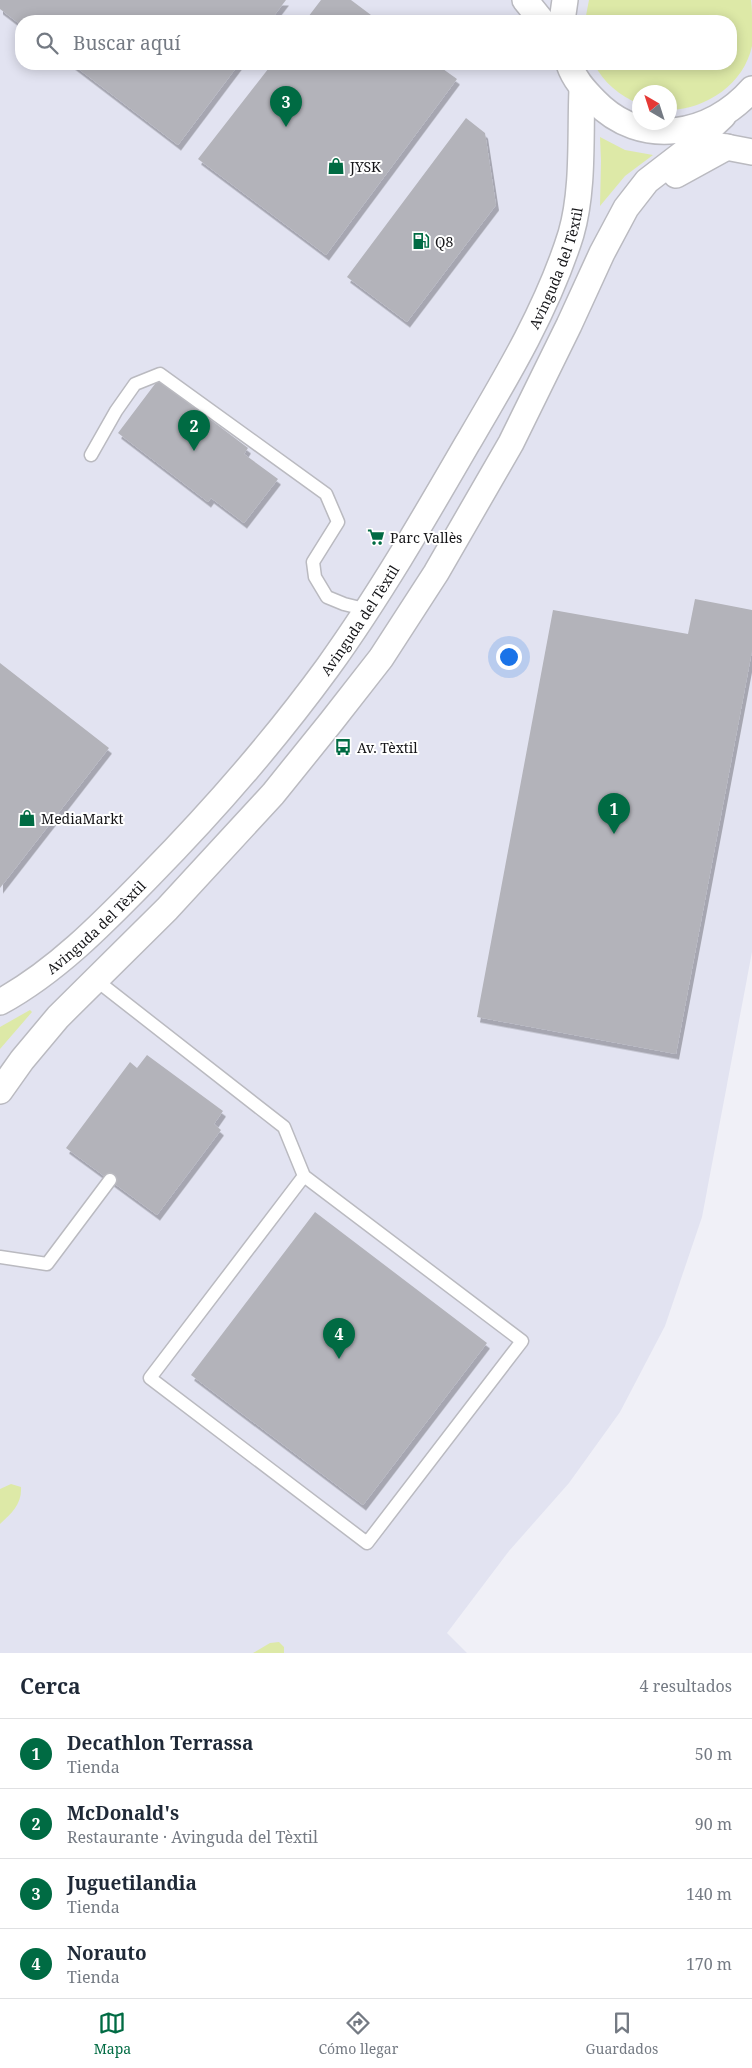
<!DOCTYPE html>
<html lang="es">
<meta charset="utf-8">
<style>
body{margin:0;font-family:"Noto Serif",serif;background:#f2f2f3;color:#1f2937}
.compass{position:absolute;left:632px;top:85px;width:45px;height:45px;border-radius:50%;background:#fff;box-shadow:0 2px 12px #0003;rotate:321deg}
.you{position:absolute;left:508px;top:656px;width:18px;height:18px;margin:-12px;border:4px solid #fff;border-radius:50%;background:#1a73e8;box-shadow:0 0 0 8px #1a73e833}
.badge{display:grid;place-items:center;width:32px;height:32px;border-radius:50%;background:#006b43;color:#fff;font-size:16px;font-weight:700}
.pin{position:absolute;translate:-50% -41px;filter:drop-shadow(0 1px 2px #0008)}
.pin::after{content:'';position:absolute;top:26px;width:18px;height:15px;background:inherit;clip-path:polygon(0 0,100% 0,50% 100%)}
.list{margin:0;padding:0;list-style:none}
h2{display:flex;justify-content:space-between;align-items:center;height:65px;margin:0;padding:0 20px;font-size:21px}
h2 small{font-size:16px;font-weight:400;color:#747a83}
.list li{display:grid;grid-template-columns:32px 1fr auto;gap:15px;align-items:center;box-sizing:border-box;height:70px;padding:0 20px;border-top:1px solid #e0e1e3}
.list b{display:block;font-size:19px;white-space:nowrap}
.list p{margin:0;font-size:16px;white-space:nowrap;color:#747a83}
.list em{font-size:16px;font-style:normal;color:#747a83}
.icon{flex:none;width:28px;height:28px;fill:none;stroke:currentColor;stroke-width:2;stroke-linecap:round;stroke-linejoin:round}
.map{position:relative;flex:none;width:752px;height:1653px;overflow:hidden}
.search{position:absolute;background:#fff;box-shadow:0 2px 12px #0003;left:15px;right:15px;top:15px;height:55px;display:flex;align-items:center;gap:12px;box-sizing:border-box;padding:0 18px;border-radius:20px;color:#747a83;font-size:19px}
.sheet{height:345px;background:#fff}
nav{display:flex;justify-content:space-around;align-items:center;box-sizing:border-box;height:70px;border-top:1px solid #e0e1e3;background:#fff;font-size:14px;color:#747a83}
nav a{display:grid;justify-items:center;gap:2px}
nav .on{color:#006b43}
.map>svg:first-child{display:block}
.built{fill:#e2e3f1;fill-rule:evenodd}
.green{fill:#dde9a7}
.building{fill:#b3b3ba;filter:url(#shadow)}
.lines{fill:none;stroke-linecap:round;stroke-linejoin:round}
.lane-casing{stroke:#babac0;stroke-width:15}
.street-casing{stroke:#babac0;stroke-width:28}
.lane{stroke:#fff;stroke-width:12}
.street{stroke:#fff;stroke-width:25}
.labels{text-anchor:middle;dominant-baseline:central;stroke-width:4;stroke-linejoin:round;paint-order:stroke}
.poi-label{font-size:14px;fill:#151518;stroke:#fff;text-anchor:start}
.street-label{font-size:14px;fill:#151518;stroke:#fff}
</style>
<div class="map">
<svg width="752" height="1653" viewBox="0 0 752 1653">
<defs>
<filter id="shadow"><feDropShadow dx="3" dy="5.5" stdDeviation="0" flood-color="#0004"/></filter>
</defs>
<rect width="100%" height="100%" fill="#f0f0f7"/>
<path class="built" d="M0 0H752V952L702 1217 665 1326 620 1412 569 1483 509 1551 447 1633 467 1653H0ZM21 21H731V64H21ZM640 92H670V122H640Z"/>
<path class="green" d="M589 0H751C752 7 752 15 752 23 752 30 752 39 752 46 744 84 706 109 670 110V92H640L639 104C619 95 604 83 594 64H731V21H585Z
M600 137 625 150 653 155 625 176 600 206 601 161Z
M30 1010 32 1012 0 1049V1027Z
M11 1484 21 1487C22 1504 12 1513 0 1524V1489Z
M279 1642 284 1647V1653H253L270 1643Z"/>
<path class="building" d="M0 0H286L270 21H21V25L0 9Z
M321 0H351L379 21H305Z
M72 64H239L178 145Z
M272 64H436L457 79 326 255 198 159Z
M466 118 485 133 496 205 407 322 347 277Z
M158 380 248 448 244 454 278 479 244 523 211 498 208 502 118 433Z
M695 599 752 610V651L676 1054 477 1017 553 610 688 634Z
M0 663 109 748 0 888Z
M147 1055 223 1111 214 1124 221 1130 157 1215 66 1148 130 1062 137 1068Z
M315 1212 487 1343 363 1505 191 1375Z"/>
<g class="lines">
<g class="lane-casing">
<path id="lane" d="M91 455 116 411 135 384 160 374 326 494 338 522 313 562 315 577 327 597 344 604 368 610
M96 980 284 1127 304 1176
M304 1176 522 1341 367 1543 150 1378Z
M0 1257 47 1264 110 1180"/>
</g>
<g class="street-casing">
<g id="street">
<path d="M525 0 542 21"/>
<path d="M562 21 565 0"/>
<path d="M569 64C574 79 584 90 595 101 641 149 711 136 752 89"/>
<path d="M710 144 752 152"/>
<path d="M676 175 727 147"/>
<path id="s1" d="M0 1002C57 971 105 921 149 876 213 811 274 741 328 667 379 596 423 520 467 444 506 378 548 308 571 234 584 189 580 135 582 89"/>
<path d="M0 1091 22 1060 58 1017 167 909 273 794 331 722 381 658 436 573 511 443 569 325 602 253 626 208 647 181 686 151 723 116"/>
</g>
</g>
<use href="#lane" class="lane"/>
<use href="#street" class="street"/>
</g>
<defs>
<g id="shop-bare" transform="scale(1.35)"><path d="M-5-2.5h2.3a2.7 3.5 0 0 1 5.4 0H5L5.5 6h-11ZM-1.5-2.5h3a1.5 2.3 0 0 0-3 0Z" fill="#006b43" stroke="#fff" stroke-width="2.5" paint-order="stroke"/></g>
<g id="fuel-bare" transform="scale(1.35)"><path d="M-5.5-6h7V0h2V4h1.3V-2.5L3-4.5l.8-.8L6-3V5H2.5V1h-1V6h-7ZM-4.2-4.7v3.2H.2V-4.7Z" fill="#006b43" stroke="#fff" stroke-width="2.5" paint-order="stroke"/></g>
<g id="supermarket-bare" transform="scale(1.35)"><path d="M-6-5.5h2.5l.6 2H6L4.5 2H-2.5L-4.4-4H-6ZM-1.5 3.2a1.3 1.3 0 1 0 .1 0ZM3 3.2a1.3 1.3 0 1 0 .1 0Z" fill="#006b43" stroke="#fff" stroke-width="2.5" paint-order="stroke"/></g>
<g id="bus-bare" transform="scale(1.35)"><path d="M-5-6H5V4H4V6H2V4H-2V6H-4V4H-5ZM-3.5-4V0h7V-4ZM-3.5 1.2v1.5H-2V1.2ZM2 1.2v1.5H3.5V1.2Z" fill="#006b43" stroke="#fff" stroke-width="2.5" paint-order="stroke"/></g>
</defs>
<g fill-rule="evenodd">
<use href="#shop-bare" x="336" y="166"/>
<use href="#fuel-bare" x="421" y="241"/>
<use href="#supermarket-bare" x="376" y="537"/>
<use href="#bus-bare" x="343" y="747"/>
<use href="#shop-bare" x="27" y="818"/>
</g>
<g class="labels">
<g class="poi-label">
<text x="350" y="166">JYSK</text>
<text x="435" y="241">Q8</text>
<text x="390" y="537">Parc Vallès</text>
<text x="357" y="747">Av. Tèxtil</text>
<text x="41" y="818">MediaMarkt</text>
</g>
<g class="street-label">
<text stroke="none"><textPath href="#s1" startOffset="932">Avinguda del Tèxtil</textPath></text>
<text stroke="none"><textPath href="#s1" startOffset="528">Avinguda del Tèxtil</textPath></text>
<text stroke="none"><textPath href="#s1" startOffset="122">Avinguda del Tèxtil</textPath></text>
</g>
</g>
</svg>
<svg class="compass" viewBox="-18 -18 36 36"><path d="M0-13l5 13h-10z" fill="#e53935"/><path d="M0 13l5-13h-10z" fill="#747a83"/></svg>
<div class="you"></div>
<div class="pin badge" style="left:614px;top:834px">1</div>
<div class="pin badge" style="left:194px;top:451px">2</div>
<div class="pin badge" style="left:286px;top:127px">3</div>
<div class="pin badge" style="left:339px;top:1359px">4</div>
<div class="search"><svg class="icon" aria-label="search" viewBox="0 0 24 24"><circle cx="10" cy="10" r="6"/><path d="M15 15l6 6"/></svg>Buscar aquí</div>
</div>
<section class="sheet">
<h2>Cerca<small>4 resultados</small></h2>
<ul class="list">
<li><span class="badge">1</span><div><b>Decathlon Terrassa</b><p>Tienda</p></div><em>50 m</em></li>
<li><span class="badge">2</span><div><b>McDonald's</b><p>Restaurante · Avinguda del Tèxtil</p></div><em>90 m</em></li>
<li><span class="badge">3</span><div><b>Juguetilandia</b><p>Tienda</p></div><em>140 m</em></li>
<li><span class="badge">4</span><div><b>Norauto</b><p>Tienda</p></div><em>170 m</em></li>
</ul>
</section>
<nav>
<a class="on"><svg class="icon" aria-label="map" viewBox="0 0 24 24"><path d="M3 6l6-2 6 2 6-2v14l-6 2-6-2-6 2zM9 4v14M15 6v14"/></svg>Mapa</a>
<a><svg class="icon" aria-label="directions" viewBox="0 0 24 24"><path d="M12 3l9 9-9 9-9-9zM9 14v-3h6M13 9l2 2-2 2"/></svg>Cómo llegar</a>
<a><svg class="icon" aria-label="saved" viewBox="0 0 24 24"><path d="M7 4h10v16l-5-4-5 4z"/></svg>Guardados</a>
</nav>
